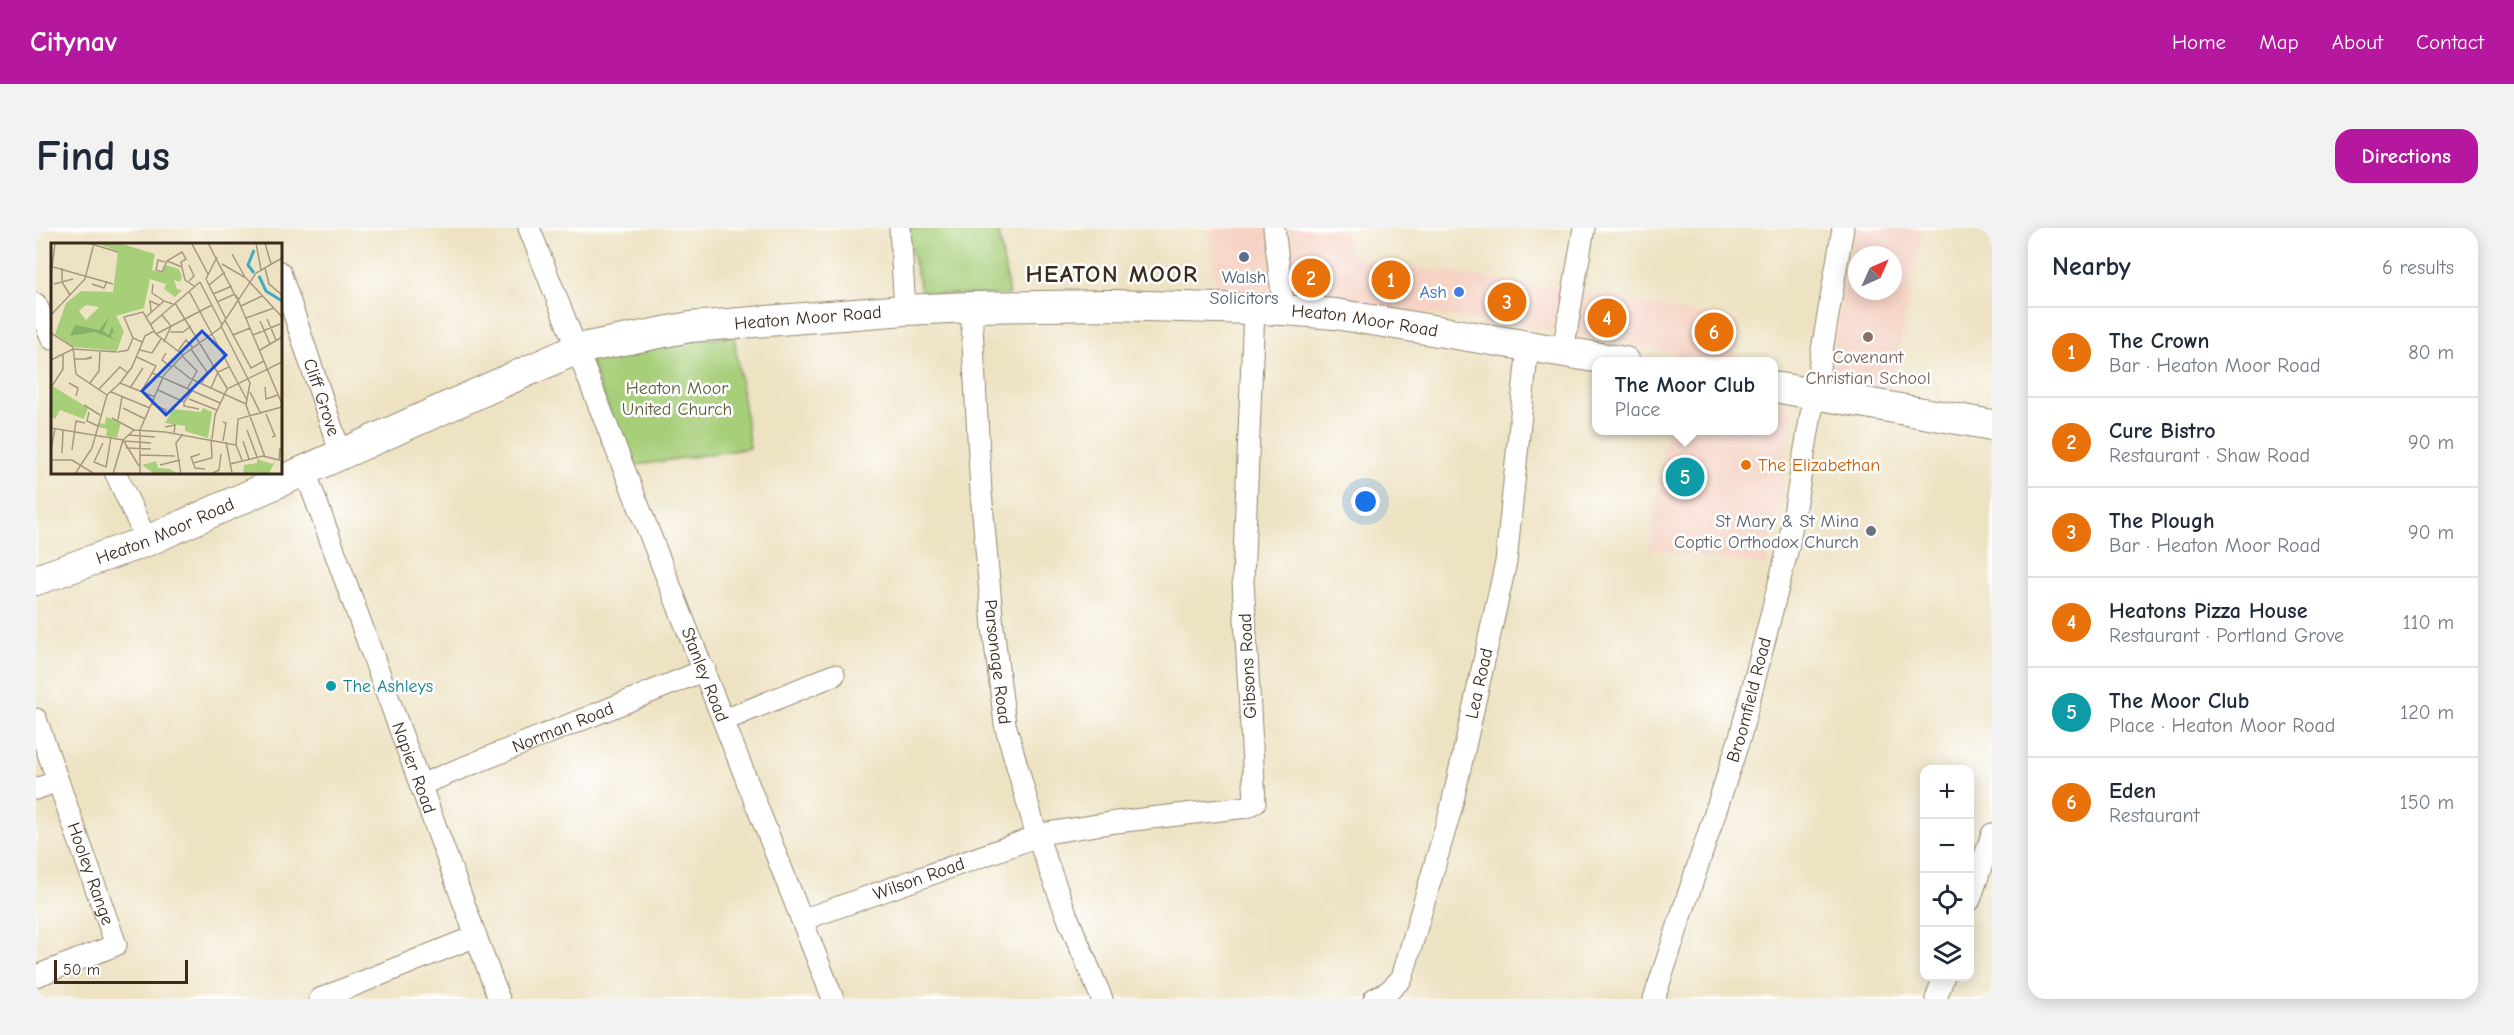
<!DOCTYPE html>
<meta charset="utf-8">
<style>
body{margin:0;font-family:"Comic Neue",sans-serif;background:#f2f2f3;color:#1f2937}
.controls{position:absolute;right:18px;bottom:18px;display:grid;overflow:hidden;border-radius:12px;box-shadow:0 3px 15px #0003}
.controls button{width:54px;height:54px;display:grid;place-items:center;padding:0;border:0;border-bottom:2px solid #e0e1e3;background:#fff;color:#1f2937;font:30px sans-serif}
.compass{position:absolute;left:1812px;top:18px;width:54px;height:54px;border-radius:50%;background:#fff;box-shadow:0 3px 15px #0003;rotate:45deg}
.scale{position:absolute;left:18px;bottom:15px;width:134px;box-sizing:border-box;padding-left:6px;border:3px solid #3b2a1e;border-top:0;font-size:16px;line-height:21px;white-space:nowrap;color:#3b2a1e;-webkit-text-stroke:4px #fff;paint-order:stroke}
.you{position:absolute;left:1330px;top:274px;width:21px;height:21px;margin:-15px;border:4px solid #fff;border-radius:50%;background:#1a73e8;box-shadow:0 0 0 9px #1a73e833}
.badge{display:grid;place-items:center;width:39px;height:39px;border-radius:50%;background:#b5179e;color:#fff;font-size:20px;font-weight:700}
.pin{position:absolute;translate:-50% -50%;border:3px solid #fff;box-shadow:0 2px 6px #0006}
.popup{position:absolute;left:1556px;top:129px;width:186px;height:78px;box-sizing:border-box;display:grid;place-content:center;border-radius:12px;background:#fff;filter:drop-shadow(0 2px 4px #0005);font-size:20px;white-space:nowrap;color:#747a83}
.popup b{font-size:22px;color:#1f2937}
.popup::after{content:'';position:absolute;left:50%;top:100%;margin-left:-12px;border:12px solid transparent;border-top-color:#fff}
.list{margin:0;padding:0;list-style:none}
h2{display:flex;justify-content:space-between;align-items:center;height:78px;margin:0;padding:0 24px;font-size:26px}
h2 small{font-size:20px;font-weight:400;color:#747a83}
.list li{display:grid;grid-template-columns:39px 1fr auto;gap:18px;align-items:center;box-sizing:border-box;height:90px;padding:0 24px;border-top:2px solid #e0e1e3}
.list b{display:block;font-size:22px;white-space:nowrap}
.list p{margin:0;font-size:20px;white-space:nowrap;color:#747a83}
.list em{font-size:20px;font-style:normal;color:#747a83}
.icon{flex:none;width:33px;height:33px;fill:none;stroke:currentColor;stroke-width:2;stroke-linecap:round;stroke-linejoin:round}
.map{position:relative;flex:none;width:1956px;height:771px;overflow:hidden;border-radius:18px}
header{display:flex;align-items:center;gap:36px;box-sizing:border-box;height:84px;padding:0 30px;background:#b5179e;color:#fff}
header strong{font-size:28px}
nav{display:flex;gap:33px;margin-inline-start:auto;font-size:21px}
.intro{display:flex;align-items:center;justify-content:space-between;box-sizing:border-box;height:144px;padding:0 36px}
h1{margin:0;font-size:42px}
.button{padding:15px 27px;border-radius:18px;background:#b5179e;color:#fff;font-size:21px;font-weight:700}
main{display:flex;gap:36px;padding:0 36px}
aside{flex:1;background:#fff;border-radius:18px;box-shadow:0 3px 15px #0003}
.map>svg:first-child{display:block}
.built{fill:#f5d2c3;fill-rule:evenodd}
.green{fill:#a7cf7a;stroke:#717c4c;stroke-width:1.5}
.lines{fill:none;stroke-linecap:round;stroke-linejoin:round}
.street-casing{stroke:#948670;stroke-width:23}
.secondary-casing{stroke:#948670;stroke-width:32}
.street{stroke:#fff;stroke-width:21}
.secondary{stroke:#fff;stroke-width:30}
.service-dot{fill:#5c6f8a;stroke:#fff;stroke-width:2}
.shop-dot{fill:#3f7fe0;stroke:#fff;stroke-width:2}
.education-dot{fill:#8d6e63;stroke:#fff;stroke-width:2}
.food-dot{fill:#e8710a;stroke:#fff;stroke-width:2}
.worship-dot{fill:#6b7280;stroke:#fff;stroke-width:2}
.culture-dot{fill:#0f9aa8;stroke:#fff;stroke-width:2}
.labels{text-anchor:middle;dominant-baseline:central;stroke-width:5;stroke-linejoin:round;paint-order:stroke}
.service-label{font-size:18px;fill:#4e5e75;stroke:#fff}
.shop-label{font-size:18px;fill:#366cbe;stroke:#fff;text-anchor:end}
.street-label{font-size:18px;fill:#3b2a1e;stroke:#fff}
.education-label{font-size:18px;fill:#785e54;stroke:#fff}
.park-label{font-size:18px;fill:#5b5c3a;stroke:#fff}
.food-label{font-size:18px;fill:#c56008;stroke:#fff;text-anchor:start}
.worship-label{font-size:18px;fill:#5b616d;stroke:#fff;text-anchor:end}
.culture-label{font-size:18px;fill:#0d838f;stroke:#fff;text-anchor:start}
.district-label{font-size:24px;font-weight:bold;letter-spacing:1.5px;fill:#3b2a1e;stroke:#fff}
.inset-river{fill:none;stroke:#43aac3;stroke-width:3}
.inset-road{fill:none;stroke:#a69880;stroke-width:1.5}
.view{fill:#1d4ed8;fill-opacity:0.15;stroke:#1d4ed8;stroke-width:3}
.inset-edge{fill:none;stroke:#3b2a1e;stroke-width:3}
</style>
<header>
<strong>Citynav</strong>
<nav><a>Home</a><a>Map</a><a>About</a><a>Contact</a></nav>
</header>
<div class="intro"><h1>Find us</h1><a class="button">Directions</a></div>
<main>
<div class="map">
<svg width="1956" height="771" viewBox="0 0 1956 771">
<rect width="100%" height="100%" fill="#fff"/>
<filter id="ink" filterUnits="userSpaceOnUse"><feTurbulence type="fractalNoise" baseFrequency=".0167" numOctaves="2"/><feDisplacementMap in="SourceGraphic" scale="12" xChannelSelector="R" yChannelSelector="G"/><feConvolveMatrix kernelMatrix="1 2 1 2 8 2 1 2 1" color-interpolation-filters="sRGB"/></filter>
<filter id="wash" filterUnits="userSpaceOnUse"><feTurbulence type="fractalNoise" baseFrequency=".008" numOctaves="4" result="noise"/><feDisplacementMap in="SourceGraphic" scale="24" xChannelSelector="R" yChannelSelector="G"/><feGaussianBlur stdDeviation="1.35" result="paint"/><feColorMatrix in="noise" values="0 0 0 0 0 0 0 0 0 0 0 0 0 0 0 0 0 1.4 0 .05"/><feComposite in="paint" operator="in"/></filter>
<g filter="url(#wash)">
<rect width="100%" height="100%" fill="#ede2c2"/>
<path class="built" d="M1172 0H1308L1314 29 1572 69 1694 92H1703L1698 133H1681L1521 103 1281 71 1209 64 1180 66Z
M1819 0 1886 2 1854 167 1790 155ZM1821 27H1857V63H1821Z
M1738 177 1759 181 1731 338 1613 321 1630 203 1738 202Z"/>
<path class="green" d="M870 0H962L973 67 886 66Z
M698 108 714 220 594 238 551 124Z"/>
</g>
<g filter="url(#ink)">
<g class="lines">
<g class="street-casing">
<g id="street">
<path id="s1" d="M493 0 797 771"/>
<path d="M864 0 869 82"/>
<path d="M1238 0 1248 82"/>
<path id="s2" d="M244 44 305 227"/>
<path d="M0 76 16 111"/>
<path id="s3" d="M935 79 945 264 957 399 969 496 1001 608 1033 693 1066 771"/>
<path d="M1527 123 1548 0"/>
<path id="s4" d="M269 243 463 771"/>
<path d="M79 244 111 313"/>
<path id="s5" d="M0 491 80 717 0 748"/>
<path d="M689 492 798 447"/>
<path id="s6" d="M384 557 669 442"/>
<path d="M0 561 22 553"/>
<path d="M1934 672 1956 606"/>
<path id="s7" d="M766 692 1011 605 1080 594 1211 579 1219 574 1207 353 1218 81"/>
<path d="M284 771 440 708"/>
<path id="s8" d="M1338 771 1353 763 1366 750 1415 581 1470 334 1492 117"/>
<path id="s9" d="M1618 771 1704 509 1752 320 1807 0"/>
<path d="M1900 771 1908 748"/>
</g>
</g>
<g class="secondary-casing">
<g id="secondary">
<path d="M1738 159 1956 197"/>
<path id="s10" d="M0 352 111 313 541 121 654 99 869 82 935 79 1075 77 1248 82 1299 86 1589 134"/>
</g>
</g>
<use href="#street" class="street"/>
<use href="#secondary" class="secondary"/>
</g>
</g>
<circle class="service-dot" cx="1208" cy="29" r="6"/>
<circle class="shop-dot" cx="1423" cy="64" r="6"/>
<circle class="education-dot" cx="1832" cy="109" r="6"/>
<circle class="food-dot" cx="1710" cy="237" r="6"/>
<circle class="worship-dot" cx="1835" cy="303" r="6"/>
<circle class="culture-dot" cx="295" cy="458" r="6"/>
<g class="labels">
<g class="service-label">
<text x="1208" y="49">Walsh<tspan x="1208" dy="21">Solicitors</tspan></text>
</g>
<g class="shop-label">
<text x="1411" y="64">Ash</text>
</g>
<g class="street-label">
<text stroke="none"><textPath href="#s10" startOffset="822">Heaton Moor Road</textPath></text>
<text stroke="none"><textPath href="#s10" startOffset="1380">Heaton Moor Road</textPath></text>
<text stroke="none"><textPath href="#s2" startOffset="132">Cliff Grove</textPath></text>
<text stroke="none"><textPath href="#s10" startOffset="138">Heaton Moor Road</textPath></text>
<text stroke="none"><textPath href="#s3" startOffset="356">Parsonage Road</textPath></text>
<text transform="translate(1212 438) rotate(-93)">Gibsons Road</text>
<text stroke="none"><textPath href="#s1" startOffset="480">Stanley Road</textPath></text>
<text stroke="none"><textPath href="#s8" startOffset="340">Lea Road</textPath></text>
<text stroke="none"><textPath href="#s9" startOffset="314">Broomfield Road</textPath></text>
<text stroke="none"><textPath href="#s6" startOffset="154">Norman Road</textPath></text>
<text stroke="none"><textPath href="#s4" startOffset="316">Napier Road</textPath></text>
<text stroke="none"><textPath href="#s5" startOffset="164">Hooley Range</textPath></text>
<text stroke="none"><textPath href="#s7" startOffset="124">Wilson Road</textPath></text>
</g>
<g class="education-label">
<text x="1832" y="129">Covenant<tspan x="1832" dy="21">Christian School</tspan></text>
</g>
<g class="park-label">
<text x="641" y="160">Heaton Moor<tspan x="641" dy="21">United Church</tspan></text>
</g>
<g class="food-label">
<text x="1722" y="237">The Elizabethan</text>
</g>
<g class="worship-label">
<text x="1823" y="293">St Mary &amp; St Mina<tspan x="1823" dy="21">Coptic Orthodox Church</tspan></text>
</g>
<g class="culture-label">
<text x="307" y="458">The Ashleys</text>
</g>
<g class="district-label">
<text x="1076" y="46">HEATON MOOR</text>
</g>
</g>
<g transform="translate(15 15)">
<rect width="231" height="231" fill="#ede2c2"/>
<path d="M45 0H68L104 11 101 27 111 30 114 22 128 26 131 34 129 39 123 37 126 46 131 47 124 54 113 46 115 41 99 36 93 65 65 73 73 88 66 108 23 104 4 91 15 60 30 48 62 49 67 8ZM35 62 48 64 35 77 28 68ZM0 142 37 165 33 176 9 167 4 176 0 173ZM152 165 161 169 157 195 134 188V183L114 180 122 166 150 169ZM55 174 70 179 66 195 55 193 56 186 47 184 48 180 54 181ZM206 216 221 221 224 218 218 231H192L193 222 206 220ZM105 218 107 225 119 226 126 231H104L91 222Z" fill="#a7cf7a" fill-rule="evenodd"/>
<path d="M58 74 52 88 58 92 61 83 64 92 61 89 60 94 67 98 43 89 19 93 24 82 48 87Z" fill="#85b26a"/>
<path class="inset-river" d="M203 30 197 22 203 7M208 33 215 48 231 58"/>
<path class="inset-road" d="M37 0 67 9M157 0 186 56M205 0 210 27M214 0 220 21M141 1 157 31M181 11 194 34M166 14 155 36 175 76M116 18 131 9 135 16 130 19 131 24M114 19 107 17 105 27 111 29 116 18 131 24 134 37 143 43M171 21 195 35 231 74M2 24 62 41M11 25V39L19 52M214 25 218 41 231 52M0 33 4 0M138 38 143 33 138 22M149 39 171 82M3 41 22 36M41 41 53 45 56 38M102 41 101 50 113 58M158 42 174 29M138 48 196 157M162 51 181 43M185 52 231 161M166 59 184 51M124 60 176 145M190 63 211 53M100 69 99 58 108 62M0 72 34 36 43 0M111 72 120 83 113 99M95 74 113 58 122 61M195 75 223 65M216 76 225 97M174 77 200 125 213 118M209 78 219 101M99 82 149 39M170 83 199 140 195 162 214 214M119 89H132L140 83M0 90 22 104 25 131 56 152M105 91 161 62M182 92 199 85M202 92 229 81M91 99 82 95 73 74 92 69 105 91 132 112M140 106 156 129 151 140M89 107 101 110 110 96M209 107 231 94M127 108 135 97 142 105M67 109 77 107 82 95M115 110 111 117 120 124M131 113 146 128 136 146M86 114 105 123 90 149M24 116H34L40 115V114L34 116M0 117 22 106 66 109M122 122 140 136 195 161M101 130 169 160M18 140 27 145 25 153M39 140 48 128 49 108M69 140 81 124 94 93 103 88M1 143 12 126V111M214 144 215 156 227 152M79 145 92 125M160 145 167 129 178 124M47 147 69 124 77 130M107 147 133 159 141 148M60 149 99 165M199 149 210 171M56 152 69 140 104 154M138 156 166 167M133 159V163L148 166M101 161 115 167 114 171M33 162 49 172M72 165 94 176M38 169 36 178 47 183M215 171 224 193 221 194M61 175 83 187M67 177 71 154M114 184 124 182 123 190M0 185 72 197 83 187 114 189 185 202M196 187 206 214M77 192 104 194M161 196 164 172 176 146 231 119M72 197 88 223M73 198 100 200M172 198 175 180 172 179M192 198 198 216M175 199 181 230M52 200 43 219 55 224 60 194M75 205 100 206M21 207 25 178 34 180M0 208 4 185M11 210 12 187M149 211 140 214 144 225 154 226M89 212 124 213M0 217H21L42 230M191 217 185 202 187 176 231 164M142 220 161 215 160 196M179 221 212 213 228 217 229 205M109 222 129 217M24 231 41 205 56 152M62 231 72 197M89 231V187L113 132 132 112 169 85 205 30 231 15M130 231 125 200 132 191M160 231 168 227 170 211"/>
<path class="view" d="M151 88 175 112 115 172 91 148Z"/>
<rect width="231" height="231" class="inset-edge"/>
</g>
</svg>
<div class="controls">
<button>+</button>
<button>−</button>
<button><svg class="icon" aria-label="locate" viewBox="0 0 24 24"><circle cx="12" cy="12" r="6"/><path d="M12 2v4M12 18v4M2 12h4M18 12h4"/></svg></button>
<button><svg class="icon" aria-label="layers" viewBox="0 0 24 24"><path d="M12 4l9 5-9 5-9-5zM3 14l9 5 9-5"/></svg></button>
</div>
<svg class="compass" viewBox="-18 -18 36 36"><path d="M0-13l5 13h-10z" fill="#e53935"/><path d="M0 13l5-13h-10z" fill="#747a83"/></svg>
<div class="scale">50 m</div>
<div class="you"></div>
<div class="pin badge" style="left:1355px;top:52px;background:#e8710a">1</div>
<div class="pin badge" style="left:1275px;top:50px;background:#e8710a">2</div>
<div class="pin badge" style="left:1471px;top:74px;background:#e8710a">3</div>
<div class="pin badge" style="left:1571px;top:90px;background:#e8710a">4</div>
<div class="pin badge" style="left:1649px;top:249px;background:#0f9aa8">5</div>
<div class="popup"><b>The Moor Club</b>Place</div>
<div class="pin badge" style="left:1678px;top:104px;background:#e8710a">6</div>
</div>
<aside>
<h2>Nearby<small>6 results</small></h2>
<ul class="list">
<li><span class="badge" style="background:#e8710a">1</span><div><b>The Crown</b><p>Bar · Heaton Moor Road</p></div><em>80 m</em></li>
<li><span class="badge" style="background:#e8710a">2</span><div><b>Cure Bistro</b><p>Restaurant · Shaw Road</p></div><em>90 m</em></li>
<li><span class="badge" style="background:#e8710a">3</span><div><b>The Plough</b><p>Bar · Heaton Moor Road</p></div><em>90 m</em></li>
<li><span class="badge" style="background:#e8710a">4</span><div><b>Heatons Pizza House</b><p>Restaurant · Portland Grove</p></div><em>110 m</em></li>
<li><span class="badge" style="background:#0f9aa8">5</span><div><b>The Moor Club</b><p>Place · Heaton Moor Road</p></div><em>120 m</em></li>
<li><span class="badge" style="background:#e8710a">6</span><div><b>Eden</b><p>Restaurant</p></div><em>150 m</em></li>
</ul>
</aside>
</main>
